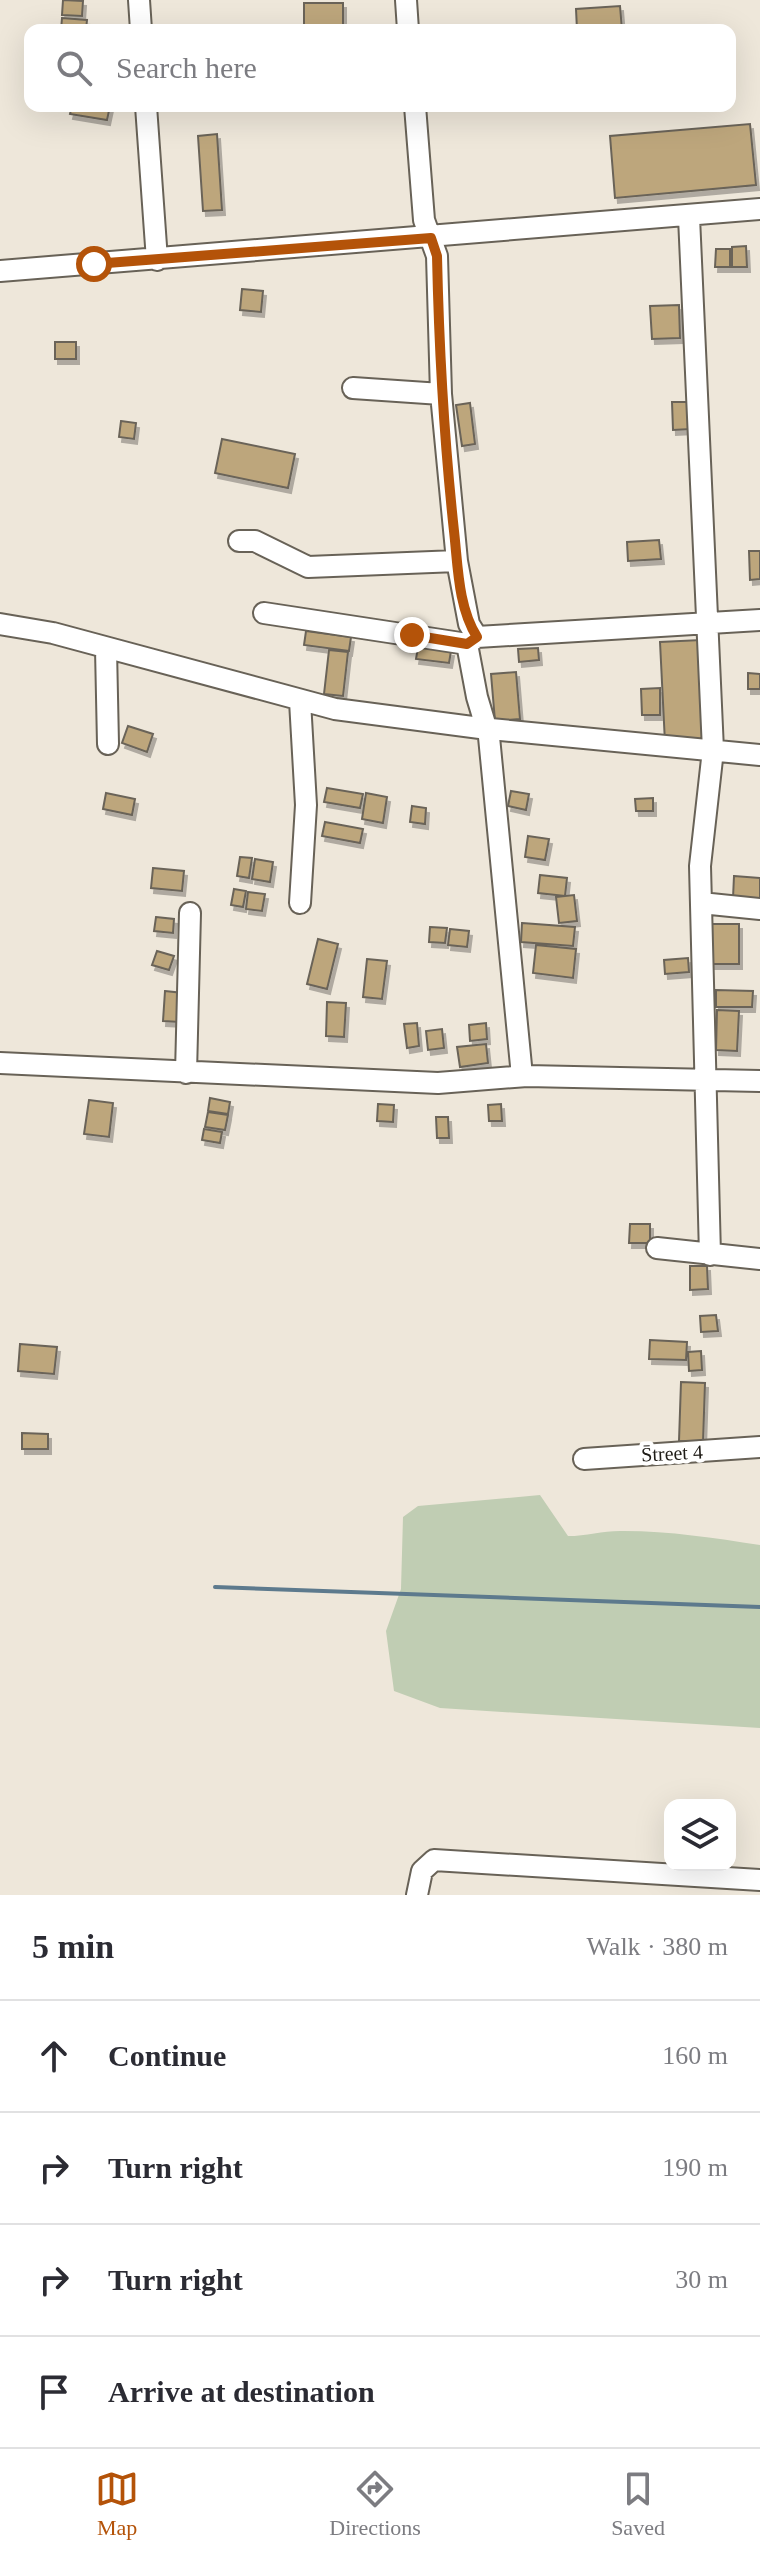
<!DOCTYPE html>
<meta charset="utf-8">
<style>
body{margin:0;font-family:Georgia,serif;background:#f2f2f3;color:#2b2b33}
.controls{position:absolute;right:24px;bottom:24px;display:grid;overflow:hidden;border-radius:16px;box-shadow:0 8px 32px #0002}
.controls button{width:72px;height:72px;display:grid;place-items:center;padding:0;border:0;border-bottom:2px solid #e1e1e2;background:#fff;color:#2b2b33;font:40px sans-serif}
.stop{position:absolute;width:24px;height:24px;margin:-18px;border:6px solid #b45309;border-radius:50%;background:#fff}
.stop.end{background:#b45309;border-color:#fff;box-shadow:0 2px 8px #0008}
.list{margin:0;padding:0;list-style:none}
h2{display:flex;justify-content:space-between;align-items:center;height:104px;margin:0;padding:0 32px;font-size:34px}
h2 small{font-size:26px;font-weight:400;color:#7c7c81}
.list li{display:grid;grid-template-columns:52px 1fr auto;gap:24px;align-items:center;box-sizing:border-box;height:112px;padding:0 32px;border-top:2px solid #e1e1e2}
.list b{display:block;font-size:30px;white-space:nowrap}
.list em{font-size:26px;font-style:normal;color:#7c7c81}
.icon{flex:none;width:44px;height:44px;fill:none;stroke:currentColor;stroke-width:2;stroke-linecap:round;stroke-linejoin:round}
.map{position:relative;flex:none;width:760px;height:1895px;overflow:hidden}
.search{position:absolute;background:#fff;box-shadow:0 8px 32px #0002;left:24px;right:24px;top:24px;height:88px;display:flex;align-items:center;gap:20px;box-sizing:border-box;padding:0 28px;border-radius:16px;color:#7c7c81;font-size:30px}
.sheet{height:552px;background:#fff}
nav{display:flex;justify-content:space-around;align-items:center;box-sizing:border-box;height:112px;border-top:2px solid #e1e1e2;background:#fff;font-size:22px;color:#7c7c81}
nav a{display:grid;justify-items:center;gap:4px}
nav .on{color:#b45309}
.map>svg:first-child{display:block}
.green{fill:#c0cdb3}
.lines{fill:none;stroke-linecap:round;stroke-linejoin:round}
.stream{stroke:#5d7a8d;stroke-width:4}
.building{fill:#bda67c;stroke:#6a6459;stroke-width:2;filter:url(#shadow)}
.minor-casing{stroke:#686257;stroke-width:24}
.minor{stroke:#fff;stroke-width:20}
.route{stroke:#b45309;stroke-width:10}
.labels{text-anchor:middle;dominant-baseline:central;stroke-width:8;stroke-linejoin:round;paint-order:stroke}
.street-label{font-size:20px;fill:#1f1c17;stroke:#fff}
</style>
<div class="map">
<svg width="760" height="1895" viewBox="0 0 760 1895">
<defs>
<filter id="shadow"><feDropShadow dx="3" dy="5" stdDeviation="0" flood-color="#0004"/></filter>
</defs>
<rect width="100%" height="100%" fill="#eee7da"/>
<path class="green" d="M540 1495 568 1536C587 1536 606 1530 624 1531 670 1531 714 1538 760 1545V1728L440 1708 394 1691 386 1631 401 1589 403 1517 418 1506Z"/>
<g class="lines">
<path class="stream" d="M215 1587 760 1607"/>
</g>
<path class="building" d="M63 0 83 1 82 16 62 15Z
M304 3H343V30H304Z
M620 6 622 30H577L576 9Z
M62 18 87 20 86 30H61Z
M72 106H110L107 120 70 114Z
M750 124 756 185 615 198 610 136Z
M217 134 222 210 203 211 198 136Z
M746 246 747 267H732V247Z
M716 249H730V267H715Z
M242 289 263 291 261 312 240 310Z
M679 305 680 338 652 339 650 306Z
M55 342H76V359H55Z
M672 402H690L691 429 673 430Z
M470 403 475 444 462 446 456 405Z
M121 421 136 423 134 439 119 437Z
M222 439 295 454 288 488 215 473Z
M659 540 661 559 628 561 627 542Z
M749 551H760V579L750 580Z
M306 631 351 637 349 651 304 645Z
M701 640 706 741 665 743 660 642Z
M418 647 451 651 449 663 416 659Z
M538 648 539 660 519 662 518 649Z
M329 650 348 652 343 696 324 694Z
M516 672 520 719 495 721 491 674Z
M748 673 760 674V689H748Z
M660 688V715H642L641 689Z
M128 726 153 734 147 752 122 743Z
M327 788 363 794 360 808 324 802Z
M511 791 529 794 526 810 508 806Z
M106 793 135 799 132 815 103 809Z
M366 793 387 797 383 823 362 819Z
M653 798V811H636L635 799Z
M412 806 426 808 425 824 410 822Z
M325 822 363 829 360 843 322 836Z
M528 836 549 839 545 860 525 857Z
M240 857 252 858 249 878 237 876Z
M255 859 273 862 270 882 252 879Z
M153 868 184 871 182 891 151 888Z
M540 875 567 878 565 896 538 893Z
M734 876 760 878V900L733 898Z
M234 889 246 891 243 907 231 905Z
M248 892 265 894 262 911 246 909Z
M574 895 577 921 559 923 556 897Z
M156 917 174 919 173 933 154 931Z
M522 923 575 927 573 946 521 942Z
M712 924H739V964H711Z
M430 927 447 928 445 943 429 942Z
M450 929 469 931 467 947 448 945Z
M318 939 338 944 327 989 307 984Z
M536 945 576 949 573 978 533 973Z
M157 951 174 956 169 970 152 965Z
M688 958 689 972 665 974 664 960Z
M367 959 387 961 382 999 363 997Z
M716 990 753 991 752 1007H716Z
M165 991 183 993 180 1022 163 1021Z
M327 1002 346 1003 344 1037 326 1036Z
M717 1010 739 1011 737 1051 716 1050Z
M417 1023 419 1046 407 1048 404 1024Z
M486 1023 487 1039 470 1041 469 1025Z
M442 1029 444 1048 428 1050 426 1031Z
M486 1044 488 1063 460 1067 457 1047Z
M210 1098 230 1102 228 1114 208 1111Z
M89 1100 113 1103 109 1137 84 1134Z
M378 1104 394 1105 393 1122 377 1121Z
M501 1104 502 1121H489L488 1105Z
M208 1112 228 1115 225 1130 205 1127Z
M436 1117H448L449 1138H437Z
M204 1129 222 1132 220 1143 202 1140Z
M630 1224H650V1243H629Z
M690 1266H707L708 1289 690 1290Z
M716 1315 718 1331 701 1332 700 1316Z
M650 1340 687 1342 686 1360 649 1359Z
M20 1344 57 1347 54 1374 18 1371Z
M701 1351 702 1370 689 1371 688 1352Z
M681 1382 705 1383 703 1442 679 1441Z
M22 1433 48 1434V1449H22Z"/>
<g class="lines">
<g class="minor-casing">
<path id="minor" d="M139 0 141 30
M406 0 408 30
M146 106 157 260
M415 106 424 220 437 256 441 394 457 561 469 624 477 637 467 644 477 697 489 737 522 1076
M689 217 713 750 700 866 710 1255
M0 271 760 209
M353 388 441 394
M239 541H255L308 567 457 561
M264 613 467 644
M0 624 53 633 335 709 480 728 760 755
M477 637 760 620
M106 649 108 744
M300 903 306 805 300 701
M701 903 760 909
M0 1063 438 1083 527 1076 760 1081
M186 1073 190 913
M657 1248 760 1259
M584 1459 760 1447
M417 1895 422 1871 434 1860 760 1880"/>
</g>
<use href="#minor" class="minor"/>
</g>
<g class="lines">
<path class="route" d="M94 264 431 238 437 256C439 348 444 439 454 531 458 566 458 607 477 637L467 644 412 635"/>
</g>
<g class="labels">
<g class="street-label">
<text transform="translate(672 1453) rotate(-3)">S̄treet 4</text>
</g>
</g>
</svg>
<div class="controls">
<button><svg class="icon" aria-label="layers" viewBox="0 0 24 24"><path d="M12 4l9 5-9 5-9-5zM3 14l9 5 9-5"/></svg></button>
</div>
<div class="stop" style="left:94px;top:264px"></div>
<div class="stop end" style="left:412px;top:635px"></div>
<div class="search"><svg class="icon" aria-label="search" viewBox="0 0 24 24"><circle cx="10" cy="10" r="6"/><path d="M15 15l6 6"/></svg>Search here</div>
</div>
<section class="sheet">
<h2>5 min<small>Walk · 380 m</small></h2>
<ul class="list">
<li><svg class="icon" aria-label="ahead" viewBox="0 0 24 24"><path d="M12 20V5M6 11l6-6 6 6"/></svg><div><b>Continue</b></div><em>160 m</em></li>
<li><svg class="icon" aria-label="right" viewBox="0 0 24 24"><path d="M7 20v-9h11M14 6l5 5-5 5"/></svg><div><b>Turn right</b></div><em>190 m</em></li>
<li><svg class="icon" aria-label="right" viewBox="0 0 24 24"><path d="M7 20v-9h11M14 6l5 5-5 5"/></svg><div><b>Turn right</b></div><em>30 m</em></li>
<li><svg class="icon" aria-label="arrive" viewBox="0 0 24 24"><path d="M6 21V4h12l-3 4 3 4H6"/></svg><div><b>Arrive at destination</b></div></li>
</ul>
</section>
<nav>
<a class="on"><svg class="icon" aria-label="map" viewBox="0 0 24 24"><path d="M3 6l6-2 6 2 6-2v14l-6 2-6-2-6 2zM9 4v14M15 6v14"/></svg>Map</a>
<a><svg class="icon" aria-label="directions" viewBox="0 0 24 24"><path d="M12 3l9 9-9 9-9-9zM9 14v-3h6M13 9l2 2-2 2"/></svg>Directions</a>
<a><svg class="icon" aria-label="saved" viewBox="0 0 24 24"><path d="M7 4h10v16l-5-4-5 4z"/></svg>Saved</a>
</nav>
